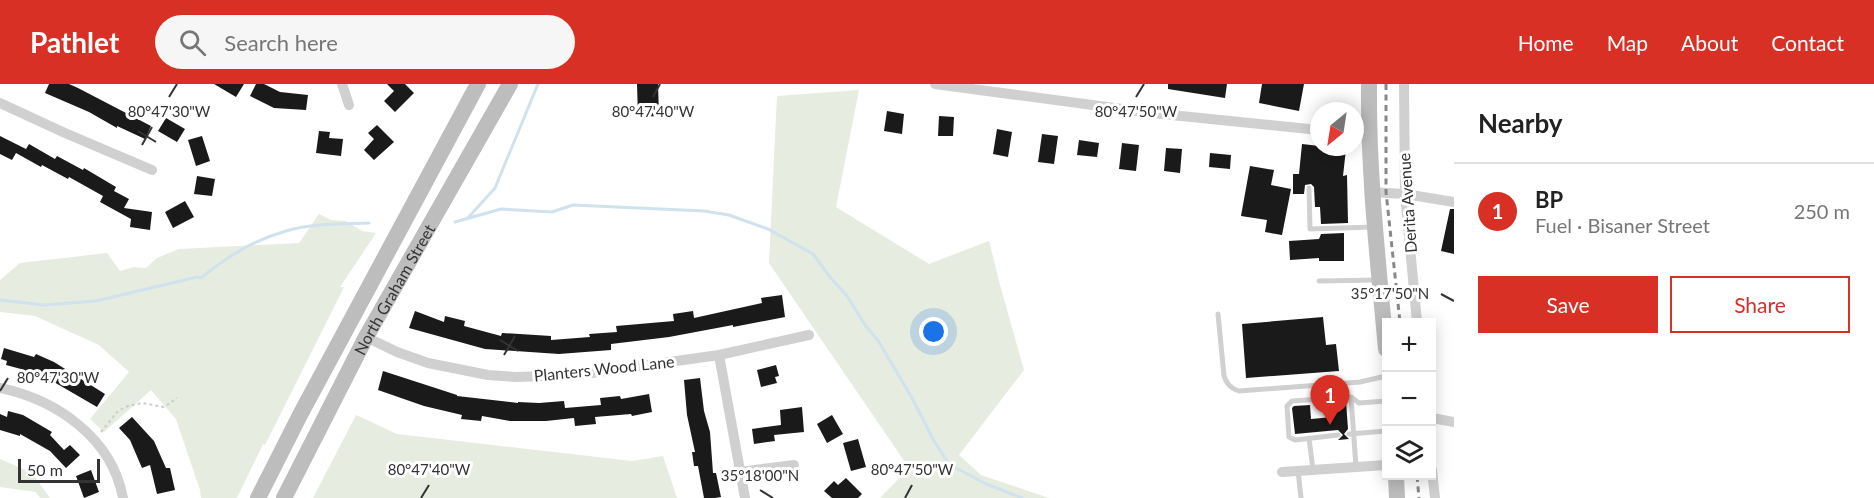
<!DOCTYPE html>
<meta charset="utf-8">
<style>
body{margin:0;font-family:Lato,sans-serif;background:#f6f6f6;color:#222}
.controls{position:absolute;right:18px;bottom:18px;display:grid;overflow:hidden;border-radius:0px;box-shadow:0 3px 15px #0003}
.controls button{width:54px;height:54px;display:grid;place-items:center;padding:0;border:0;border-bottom:2px solid #e0e0e0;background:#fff;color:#222;font:30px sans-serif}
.compass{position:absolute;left:1310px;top:18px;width:54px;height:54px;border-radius:50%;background:#fff;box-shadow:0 3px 15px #0003;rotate:210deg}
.scale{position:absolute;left:18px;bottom:15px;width:82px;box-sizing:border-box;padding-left:6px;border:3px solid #333;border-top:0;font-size:16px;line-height:21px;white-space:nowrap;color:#333;-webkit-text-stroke:4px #fff;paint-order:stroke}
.you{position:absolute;left:934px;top:248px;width:21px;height:21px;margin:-15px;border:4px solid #fff;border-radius:50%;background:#1a73e8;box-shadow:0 0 0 9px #1a73e833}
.badge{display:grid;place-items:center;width:39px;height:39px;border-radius:50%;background:#d93025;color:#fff;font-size:20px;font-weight:700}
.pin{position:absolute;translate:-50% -50px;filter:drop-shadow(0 2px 3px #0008)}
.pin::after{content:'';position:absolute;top:32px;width:21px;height:18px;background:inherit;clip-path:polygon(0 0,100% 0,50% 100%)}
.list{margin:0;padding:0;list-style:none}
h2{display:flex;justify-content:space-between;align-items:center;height:78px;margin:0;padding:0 24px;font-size:26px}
h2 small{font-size:20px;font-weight:400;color:#767676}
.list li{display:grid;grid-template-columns:39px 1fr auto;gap:18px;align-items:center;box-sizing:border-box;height:96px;padding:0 24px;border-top:2px solid #e0e0e0}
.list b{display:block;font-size:22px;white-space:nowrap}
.list p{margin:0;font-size:20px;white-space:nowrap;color:#767676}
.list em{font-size:20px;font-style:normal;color:#767676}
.actions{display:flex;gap:12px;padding:18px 24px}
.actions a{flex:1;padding:14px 0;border:2px solid #d93025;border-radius:0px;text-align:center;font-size:21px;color:#d93025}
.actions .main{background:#d93025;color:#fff}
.icon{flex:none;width:33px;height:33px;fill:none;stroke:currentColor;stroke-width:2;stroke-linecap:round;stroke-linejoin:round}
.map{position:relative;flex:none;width:1454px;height:414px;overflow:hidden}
header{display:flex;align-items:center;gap:36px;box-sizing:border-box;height:84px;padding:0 30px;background:#d93025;color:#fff}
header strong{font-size:28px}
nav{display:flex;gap:33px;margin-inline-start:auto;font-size:21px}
.search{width:420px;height:54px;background:#f6f6f6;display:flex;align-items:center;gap:15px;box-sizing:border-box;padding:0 21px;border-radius:33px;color:#767676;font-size:22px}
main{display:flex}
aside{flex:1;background:#fff}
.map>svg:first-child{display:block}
.green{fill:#e6ecdf}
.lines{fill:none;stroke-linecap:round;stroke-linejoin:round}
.stream{stroke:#cfe2ee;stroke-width:3}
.building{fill:#1a1a1a}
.path{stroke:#cdcdcd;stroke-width:2;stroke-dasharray:3 3;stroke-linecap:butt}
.service{stroke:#d0d0d0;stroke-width:5}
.minor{stroke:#d0d0d0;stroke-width:10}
.secondary{stroke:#bdbdbd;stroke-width:16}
.rail{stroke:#888;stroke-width:3;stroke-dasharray:6 4.5;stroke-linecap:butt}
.ticks{fill:none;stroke:#333;stroke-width:2}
.labels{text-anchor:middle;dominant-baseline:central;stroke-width:6;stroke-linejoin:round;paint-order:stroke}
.street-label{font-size:16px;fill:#333;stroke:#fff}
.ticks-label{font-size:15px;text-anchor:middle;fill:#333;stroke:#fff;stroke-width:6;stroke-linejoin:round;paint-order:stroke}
</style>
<header>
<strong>Pathlet</strong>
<div class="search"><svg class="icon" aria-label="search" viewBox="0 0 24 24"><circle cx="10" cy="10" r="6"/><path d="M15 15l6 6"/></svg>Search here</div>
<nav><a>Home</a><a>Map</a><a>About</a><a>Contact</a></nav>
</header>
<main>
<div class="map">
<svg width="1454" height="414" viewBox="0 0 1454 414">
<rect width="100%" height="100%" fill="#fff"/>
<path class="green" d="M859 6 836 123 929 180 989 157 1000 201 1024 286 959 371 981 391 1049 414H880L909 384 769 179 777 12Z
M319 130 331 136 346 137 362 147 376 149 340 203H344L265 361 263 360 237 414H201L200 406 176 335 151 306 104 348 90 335 129 288 99 261 35 232 0 228V196L20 179 107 169 120 187 134 183 146 184 157 174 179 165 299 159Z
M356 331 397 350 632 377 663 372 677 414H313Z
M0 375 32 389 50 414H40L36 408 0 403Z"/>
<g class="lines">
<path class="stream" d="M467 135 495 104 538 0
M455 138 501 125 552 128 573 121 704 127 729 131 768 145 813 170 830 193 847 212 865 241 879 258 912 314 934 357 949 380 986 400 1022 414
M0 216 44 221 96 217 197 193 201 194C226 173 254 156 286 147 312 139 342 140 369 139"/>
</g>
<path class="building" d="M49 0H69L78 4 151 42 145 55 117 42V44L89 28 45 9Z
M214 0H244L236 13Z
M256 0H264L280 8 308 11 306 26 274 24 250 12Z
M387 0H405L414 9 395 28 384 17 394 7Z
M637 0H658L659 32 638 33Z
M1168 0H1227L1225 14 1168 5Z
M1262 0H1304L1299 27 1259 19Z
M887 27 904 30 902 50 884 47Z
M939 32 954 33 953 52H938Z
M166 34 185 45 177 58 158 47Z
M377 41 394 58 374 76 364 66 374 55 368 49Z
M997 45 1012 48 1008 73 993 70Z
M319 47 330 48 329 54 343 55 341 72 316 69Z
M1042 50 1058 52 1054 80 1038 78Z
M0 52 26 65 29 60 55 75 57 72 83 86 84 84 116 103 114 107 129 115 124 124 152 128 150 146 130 143 131 135 100 118 103 112 69 93 68 95 42 81 41 83 16 69 12 76 0 70Z
M202 52 210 77 196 82 188 56Z
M1079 56 1099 59 1097 73 1077 71Z
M1122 59 1139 61 1136 87 1119 85Z
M1302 60 1346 65 1343 92 1347 91 1348 139 1321 140 1320 123H1315L1314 103 1311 100 1305 101 1304 110H1293V90H1299Z
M1166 64 1182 65 1180 89 1164 87Z
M1210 69 1231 71 1230 85 1209 83Z
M1250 82 1274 86 1271 101 1291 105 1282 151 1265 148 1267 136 1241 132Z
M197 92 215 95 212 112 194 110Z
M185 117 194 133 173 144 165 128Z
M1450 125H1454V170L1441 167Z
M1344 149V177H1319V174L1290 176 1289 157 1319 155 1321 150Z
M782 211 785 233 733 243V241L669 253 611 260V266L559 270 485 265 409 244 415 227 444 238 445 232 465 237 464 242 501 252 502 249 551 252V256L590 253 589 250 617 248 616 242 674 237 673 230 693 227 694 234 762 219 761 214Z
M1323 233 1326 261 1336 260 1339 287 1246 294 1242 240Z
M4 264 34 273 36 270 54 278 105 310 97 323 47 294 46 296 21 285 6 281 7 277 1 275Z
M776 281 779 292 775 293 777 299 761 303 757 286Z
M383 287 457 311V312L518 319V318L539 319 564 317 565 324 601 321 600 314 620 312 621 315 649 310 652 328 632 332 631 330 595 333 596 340 575 342 574 334 546 337H510L482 332 481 337 461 335 462 331 424 322 378 306Z
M700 294 704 327 710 348 713 389H716L721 413 715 414H704L698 382H694L692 368H695L687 331 684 296Z
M1346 318 1348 345 1344 350 1349 355 1338 356 1343 351 1338 346 1295 350 1292 324 1294 322 1310 321 1311 335 1333 333 1332 319Z
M802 323 804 348 774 351 775 357 754 360 752 345 781 341 780 326Z
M8 327 23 331 52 348 50 351 64 366 70 361 80 371 66 384 50 367 20 350V352L0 346V330L7 333Z
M832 331 843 350 827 359 817 340Z
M132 333 154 357 166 384H170L175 406 157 410 150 381 142 384 130 356 119 344Z
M858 355 866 383 851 387 843 359Z
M91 386 99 408 84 414 76 392Z
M846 394 862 410 858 414H832L824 407 834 397 838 401Z"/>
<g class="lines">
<path class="path" d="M101 348 118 327 128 322 142 319 164 323 177 314"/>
<path class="service" d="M1309 104 1310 145 1373 143
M1319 197 1378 196
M1218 230 1224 292C1227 300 1230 304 1239 307L1360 298 1386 292
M1351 313 1356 383
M1349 350 1386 347
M1338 351 1295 356 1289 353 1287 322 1292 317 1351 313 1359 319 1386 317
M1309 354 1313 386
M1298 387 1301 414"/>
<path class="minor" d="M342 0 349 21
M935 0 1152 29 1319 46
M1404 0 1405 110 1417 238
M0 19 65 49 152 86
M1355 49 1369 51
M1371 108 1405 110 1454 118
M366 253 397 268 428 279 488 291 516 293 577 291 719 271 809 251
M719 271 745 414
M0 304C57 316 112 354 123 414
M1432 334 1454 338
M1432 386 1435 414
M740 388 794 381
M1282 388 1386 381"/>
<g class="secondary">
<path d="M1369 0C1368 89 1378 177 1386 265"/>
<path d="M1396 392 1397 414"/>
<path d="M258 414 300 331 478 0"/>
<path id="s1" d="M284 414 366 253 510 0"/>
</g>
<path class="rail" d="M1386 0V108L1400 238
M1417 392 1419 414"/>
</g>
<path class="ticks" d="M169 13 177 0M653 13 660 0M1136 13 1144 0M138 47 156 58M142 61 152 43M1441 210 1454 217M500 256 518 267M504 271 515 252M0 307 8 294M760 406 773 414M421 414 429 401M905 414 912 401"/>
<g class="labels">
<g class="street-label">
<text transform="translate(1407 119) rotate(-94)">Derita Avenue</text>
<text stroke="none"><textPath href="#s1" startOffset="236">North Graham Street</textPath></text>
<text transform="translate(604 284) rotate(-6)">Planters Wood Lane</text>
</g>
</g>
<g class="ticks-label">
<text x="169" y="33">80°47'30"W</text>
<text x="653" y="33">80°47'40"W</text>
<text x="1136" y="33">80°47'50"W</text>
<text x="1390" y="215">35°17'50"N</text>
<text x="58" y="299">80°47'30"W</text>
<text x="429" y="391">80°47'40"W</text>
<text x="912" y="391">80°47'50"W</text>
<text x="760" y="397">35°18'00"N</text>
</g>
</svg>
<div class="controls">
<button>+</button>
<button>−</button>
<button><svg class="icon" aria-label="layers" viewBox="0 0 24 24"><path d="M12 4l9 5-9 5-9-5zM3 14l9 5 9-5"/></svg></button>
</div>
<svg class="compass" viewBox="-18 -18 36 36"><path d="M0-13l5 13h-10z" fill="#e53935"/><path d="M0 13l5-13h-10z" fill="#767676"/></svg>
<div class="scale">50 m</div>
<div class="you"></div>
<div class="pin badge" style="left:1330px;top:341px">1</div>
</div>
<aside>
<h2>Nearby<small></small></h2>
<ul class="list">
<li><span class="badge">1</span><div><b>BP</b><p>Fuel · Bisaner Street</p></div><em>250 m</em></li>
</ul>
<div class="actions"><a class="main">Save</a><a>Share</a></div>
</aside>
</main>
